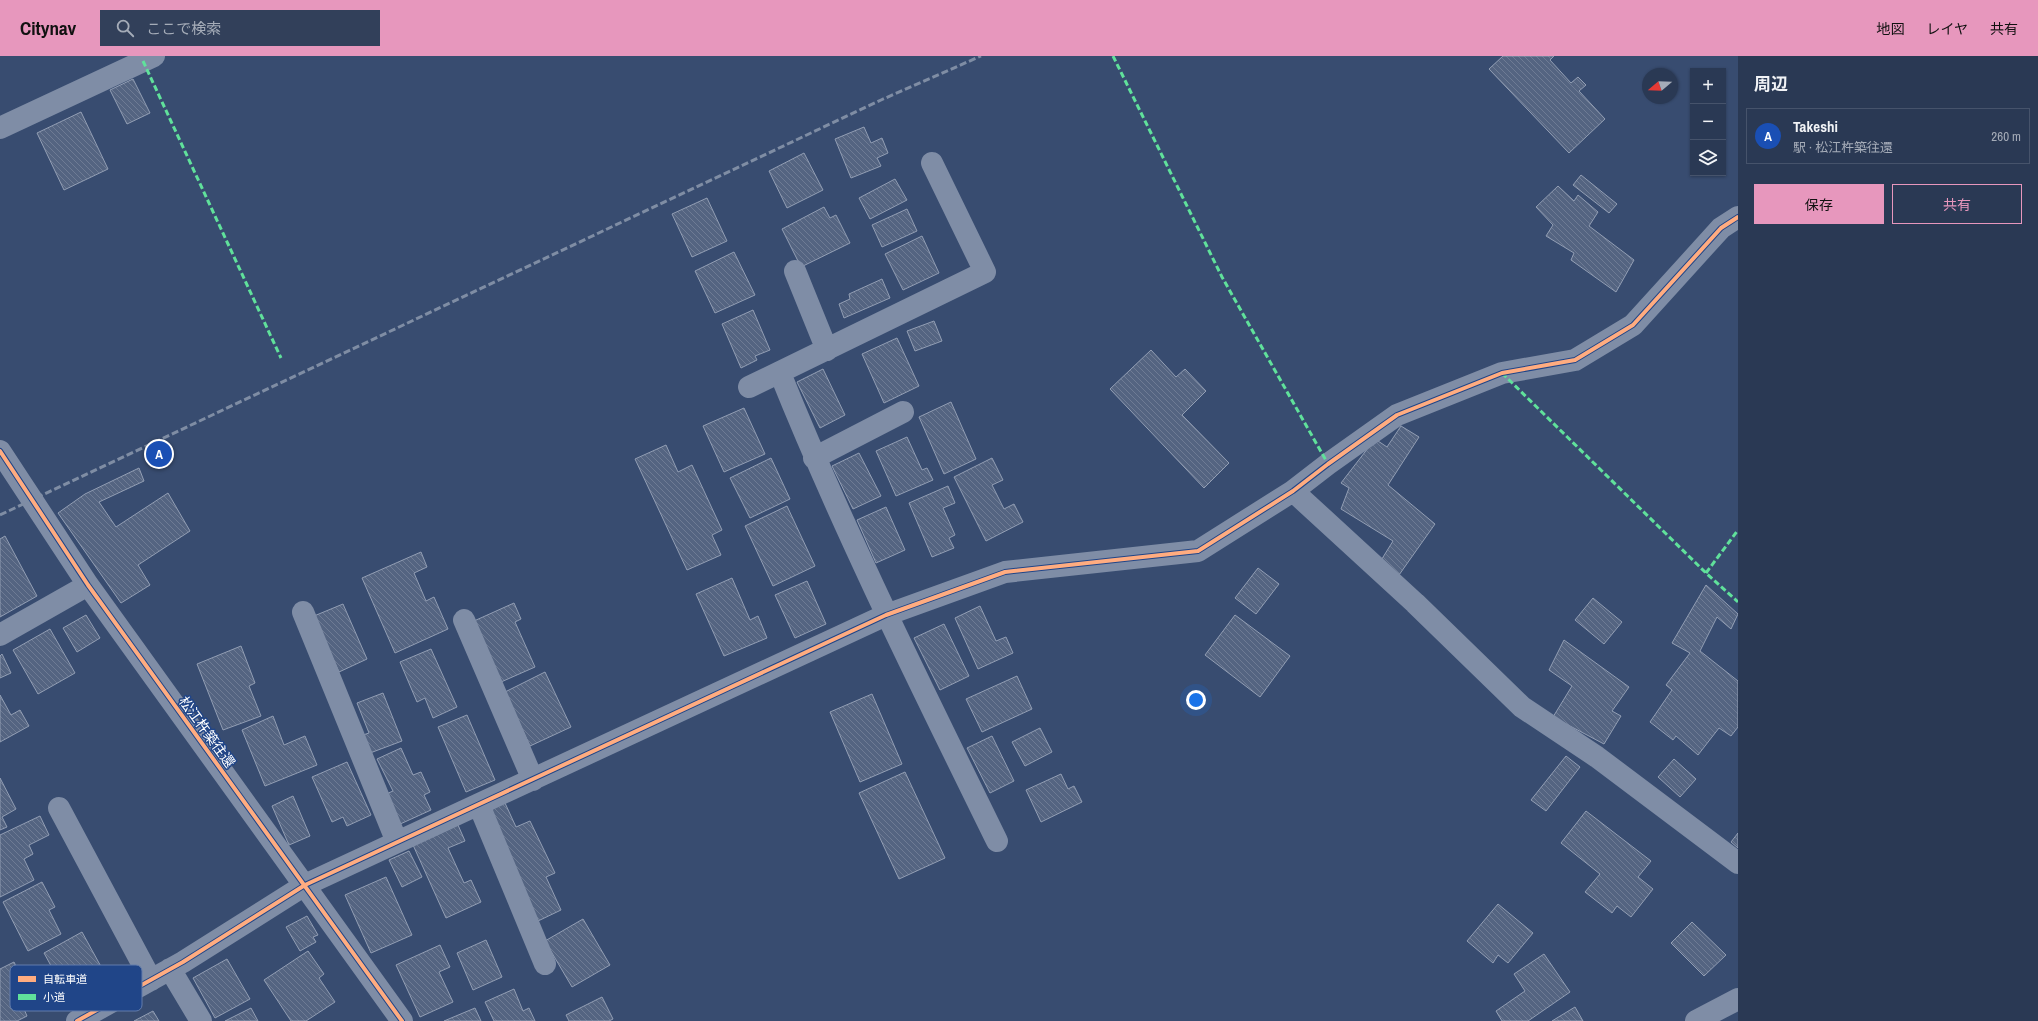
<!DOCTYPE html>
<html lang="ja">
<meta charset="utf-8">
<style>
body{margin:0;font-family:"Archivo Narrow","Noto Sans JP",sans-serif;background:#32405a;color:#f1f3f6}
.controls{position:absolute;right:12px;top:12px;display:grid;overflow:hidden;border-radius:0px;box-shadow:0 1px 3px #0004}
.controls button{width:36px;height:36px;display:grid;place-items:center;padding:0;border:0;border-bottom:1px solid #46536b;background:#2a3954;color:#f1f3f6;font:20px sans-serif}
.compass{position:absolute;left:1642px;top:12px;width:36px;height:36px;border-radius:50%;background:#2a3954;box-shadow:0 1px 3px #0004;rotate:251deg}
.you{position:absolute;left:1196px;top:644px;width:14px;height:14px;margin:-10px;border:3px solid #fff;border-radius:50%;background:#1a73e8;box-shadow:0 0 0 6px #1a73e833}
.badge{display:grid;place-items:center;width:26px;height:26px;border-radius:50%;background:#e797bd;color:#fff;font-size:13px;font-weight:700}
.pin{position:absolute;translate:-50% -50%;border:2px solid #fff;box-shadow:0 1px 4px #0006}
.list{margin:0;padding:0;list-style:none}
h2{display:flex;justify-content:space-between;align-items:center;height:52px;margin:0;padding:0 16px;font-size:17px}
h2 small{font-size:13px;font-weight:400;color:#a5acb8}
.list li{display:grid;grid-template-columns:26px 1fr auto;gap:12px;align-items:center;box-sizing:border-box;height:56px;margin:0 8px 8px;padding:0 8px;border:1px solid #46536b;border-radius:0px}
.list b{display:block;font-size:15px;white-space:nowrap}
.list p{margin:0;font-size:13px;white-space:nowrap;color:#a5acb8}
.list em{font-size:13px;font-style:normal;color:#a5acb8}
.actions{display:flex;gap:8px;padding:12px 16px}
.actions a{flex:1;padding:9px 0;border:1px solid #e797bd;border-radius:0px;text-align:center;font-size:14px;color:#e797bd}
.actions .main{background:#e797bd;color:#111}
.icon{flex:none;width:22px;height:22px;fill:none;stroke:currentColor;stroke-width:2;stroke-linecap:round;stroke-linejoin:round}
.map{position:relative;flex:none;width:1738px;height:965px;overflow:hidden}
header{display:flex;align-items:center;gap:24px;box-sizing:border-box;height:56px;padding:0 20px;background:#e797bd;color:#111}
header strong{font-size:19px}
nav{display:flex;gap:22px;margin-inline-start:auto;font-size:14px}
.search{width:280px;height:36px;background:#32405a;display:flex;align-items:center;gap:10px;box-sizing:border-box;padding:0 14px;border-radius:0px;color:#a5acb8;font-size:15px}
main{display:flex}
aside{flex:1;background:#2a3954}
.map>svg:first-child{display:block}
.building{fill:url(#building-back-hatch);stroke:#929eb4}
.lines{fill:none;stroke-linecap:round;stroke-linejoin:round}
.street{stroke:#7f8da6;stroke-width:22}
.rail{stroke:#7f8da4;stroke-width:3;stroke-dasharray:7 3;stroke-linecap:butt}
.quiet{stroke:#60e19b;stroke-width:3;stroke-dasharray:6 3;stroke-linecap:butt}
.cycleway-casing{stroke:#204588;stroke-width:6}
.cycleway{stroke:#ffac80;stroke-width:4}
.labels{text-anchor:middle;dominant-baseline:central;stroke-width:3;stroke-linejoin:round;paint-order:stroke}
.street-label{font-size:14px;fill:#fff;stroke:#204588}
.key{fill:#204588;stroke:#637dac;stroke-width:1}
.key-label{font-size:11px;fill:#fff}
</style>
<header>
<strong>Citynav</strong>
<div class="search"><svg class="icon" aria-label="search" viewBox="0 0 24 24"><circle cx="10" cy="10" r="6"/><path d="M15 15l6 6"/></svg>ここで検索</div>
<nav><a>地図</a><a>レイヤ</a><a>共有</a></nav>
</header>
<main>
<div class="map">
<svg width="1738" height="965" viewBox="0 0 1738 965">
<defs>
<pattern id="building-back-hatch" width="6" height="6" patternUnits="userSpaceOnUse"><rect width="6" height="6" fill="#546481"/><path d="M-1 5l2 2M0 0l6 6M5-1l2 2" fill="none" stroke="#6e7b94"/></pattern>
</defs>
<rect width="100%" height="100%" fill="#384c70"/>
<path class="building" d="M1503 0H1554L1550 4 1571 27 1578 21 1586 29 1579 35 1605 63 1569 97 1489 13Z
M133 23 150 57 127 68 110 34Z
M81 56 108 113 64 134 37 77Z
M864 71 871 87 882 82 888 97 877 102 881 110 851 122 835 83Z
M804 97 823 134 787 152 769 115Z
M1581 119 1617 148 1609 157 1573 129Z
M895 123 907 144 870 163 859 142Z
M1558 130 1574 145 1578 139 1598 156 1589 170 1634 204 1616 236 1571 204 1574 197 1546 180 1553 169 1536 151Z
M707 142 727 185 692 201 672 158Z
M824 151 830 162 836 159 850 187 801 211 782 173Z
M907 153 917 175 882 191 872 169Z
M922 180 939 217 903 234 885 198Z
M734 196 755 239 715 257 695 215Z
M882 223 890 242 844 262 839 248 850 243 849 238Z
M753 254 770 294 755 300 757 304 741 312 722 268Z
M934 265 942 285 915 295 907 275Z
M897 282 919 330 884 347 862 298Z
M1151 294 1176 321 1185 313 1206 335 1182 359 1229 407 1204 432 1110 333Z
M823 313 845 359 820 372 797 326Z
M951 346 976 403 944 418 919 361Z
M744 352 765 398 724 416 703 370Z
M1401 370 1419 381 1388 429 1435 468 1399 519 1380 506 1393 485 1341 453 1349 432 1341 427 1375 383 1387 391Z
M907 381 922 414 927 412 933 424 896 440 876 395Z
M666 389 678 416 692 409 722 474 712 479 721 499 687 514 635 403Z
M859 397 881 440 853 453 832 410Z
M771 402 790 443 750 462 730 422Z
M992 402 1003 424 992 429 1004 453 1014 448 1023 466 986 485 954 421Z
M139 412 144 425 99 446 116 471 168 437 190 475 138 509 150 529 121 547 58 457 85 438Z
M948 430 955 447 943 452 955 479 949 482 954 492 932 501 909 447Z
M787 450 815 510 773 530 745 470Z
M886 451 905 494 876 507 857 464Z
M5 480 37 540 0 561V483Z
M421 496 427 511 414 517 426 545 434 541 448 573 395 597 362 522Z
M1258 512 1279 528 1256 558 1235 542Z
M732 522 750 564 758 560 767 582 724 600 696 538Z
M807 525 826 568 795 582 775 539Z
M1706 529 1738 558 1731 573 1717 561 1700 595 1738 625V671L1731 680 1719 672 1698 699 1676 680 1673 684 1650 666 1672 634 1666 629 1690 597 1672 587Z
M1593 542 1622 566 1604 588 1575 564Z
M514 547 521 563 515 566 535 611 501 626 474 565Z
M343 548 367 603 339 616 314 560Z
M980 550 996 585 1006 581 1013 597 978 613 955 562Z
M86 559 100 582 77 596 63 572Z
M1235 559 1290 600 1260 641 1205 599Z
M944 568 969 620 940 634 914 582Z
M50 573 75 617 38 638 13 594Z
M1564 584 1629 631 1612 655 1621 660 1604 688 1553 661 1572 630 1549 614Z
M241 590 255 627 249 630 261 660 223 674 197 608Z
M431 593 457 651 433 662 425 642 417 646 400 606Z
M2 598 11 617 0 622V600Z
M545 616 571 671 530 690 505 636Z
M1017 620 1032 653 982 676 966 643Z
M383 637 402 685 370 697 363 679 369 677 357 647Z
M872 638 902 708 860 726 830 656Z
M0 639 11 659 20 654 29 670 0 686Z
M467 659 495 724 466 736 438 671Z
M273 660 284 689 305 680 317 709 265 730 242 674Z
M1040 672 1052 696 1025 710 1012 686Z
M992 680 1014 725 990 737 967 692Z
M401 692 413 719 421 716 430 736 424 739 431 754 398 769 384 739 393 735 377 703Z
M1566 700 1580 711 1546 755 1531 744Z
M1674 703 1696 723 1680 741 1658 721Z
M347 706 371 759 347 770 343 761 332 766 312 721Z
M905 716 945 802 899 823 859 737Z
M1061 718 1068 733 1074 730 1082 746 1041 766 1026 734Z
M0 722 16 753 2 761 7 771 0 774Z
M293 740 310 780 289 789 272 750Z
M505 747 516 771 530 765 555 817 546 821 561 854 538 865 487 755Z
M1586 755 1651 805 1638 821 1653 833 1631 861 1617 850 1612 857 1585 836 1600 818 1561 787Z
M40 760 49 779 29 789 33 798 24 803 34 824 0 841V779Z
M458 769 465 785 448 792 464 827 471 824 481 846 446 862 413 789Z
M1738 777V792L1731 786Z
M409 795 422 821 402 831 389 804Z
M386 821 412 879 371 897 345 839Z
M42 826 55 851 49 854 61 878 28 895 3 846Z
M1498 848 1533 877 1508 907 1498 899 1493 907 1467 885Z
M307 860 318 879 313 881 316 886 300 895 286 871Z
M583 863 610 909 572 931 545 885Z
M1692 866 1726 899 1704 920 1671 887Z
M82 876 110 927 72 948 44 897Z
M486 884 502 921 473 934 457 897Z
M440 889 450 911 439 916 453 946 420 961 396 909Z
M308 895 324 918 319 922 335 946 306 965H291L264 924Z
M1544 898 1570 936 1528 965H1502L1496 955 1525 935 1514 918Z
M227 903 250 943 215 962 193 922Z
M14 906 31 941 21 946 27 960 17 965H0V913Z
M514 933 523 955 529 952 535 965H494L485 946Z
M602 941 613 963 609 965H569L566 959Z
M1575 951 1583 965H1552Z
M251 952 258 965H225Z
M475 952 481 965H444Z
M153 955 159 965H134Z"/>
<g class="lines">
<path class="street" d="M0 72 154 0
M795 215 827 294
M780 317C844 476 921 630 997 785
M749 331 985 216 932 107
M0 395 88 529 402 965
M814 402 903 356
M1293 435 1415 547 1522 651 1597 701 1738 807
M303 556 397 786
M464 564 533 724
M0 579 88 529
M479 749 545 908
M59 752 151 924
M170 913 201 965
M77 965 183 906 305 829 886 559 1005 516 1198 495 1293 435 1328 408 1397 359 1502 317 1575 304 1633 269 1721 172 1738 161
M1696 965 1738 943"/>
<path class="rail" d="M0 459 881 44 981 0"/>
<path class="quiet" d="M1113 0 1222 221 1328 408
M143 5 281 302
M1502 317 1706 517 1738 546
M1706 517 1738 474"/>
<g class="cycleway-casing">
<path id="cycleway" d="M0 395 88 529 402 965
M77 965 183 906 305 829 886 559 1005 516 1198 495 1293 435 1328 408 1397 359 1502 317 1575 304 1633 269 1721 172 1738 161"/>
</g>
<use href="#cycleway" class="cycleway"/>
</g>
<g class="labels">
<g class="street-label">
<text transform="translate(207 676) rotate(54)">松江杵築往還</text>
</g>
</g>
<rect x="10" y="909" width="132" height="46" rx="6" class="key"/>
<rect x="18" y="920" width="18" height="6" fill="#ffac80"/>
<rect x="18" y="938" width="18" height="6" fill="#60e19b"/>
<g class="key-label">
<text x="43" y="927">自転車道</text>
<text x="43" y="945">小道</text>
</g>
</svg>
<div class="controls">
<button>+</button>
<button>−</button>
<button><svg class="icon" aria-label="layers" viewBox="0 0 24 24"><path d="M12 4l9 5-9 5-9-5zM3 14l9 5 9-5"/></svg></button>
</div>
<svg class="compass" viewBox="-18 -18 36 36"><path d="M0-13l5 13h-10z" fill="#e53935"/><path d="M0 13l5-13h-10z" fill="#a5acb8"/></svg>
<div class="you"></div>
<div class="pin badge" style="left:159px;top:398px;background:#1a4fb4">A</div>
</div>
<aside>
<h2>周辺<small></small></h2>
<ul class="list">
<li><span class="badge" style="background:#1a4fb4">A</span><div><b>Takeshi</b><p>駅 · 松江杵築往還</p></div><em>260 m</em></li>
</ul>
<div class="actions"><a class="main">保存</a><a>共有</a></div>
</aside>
</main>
